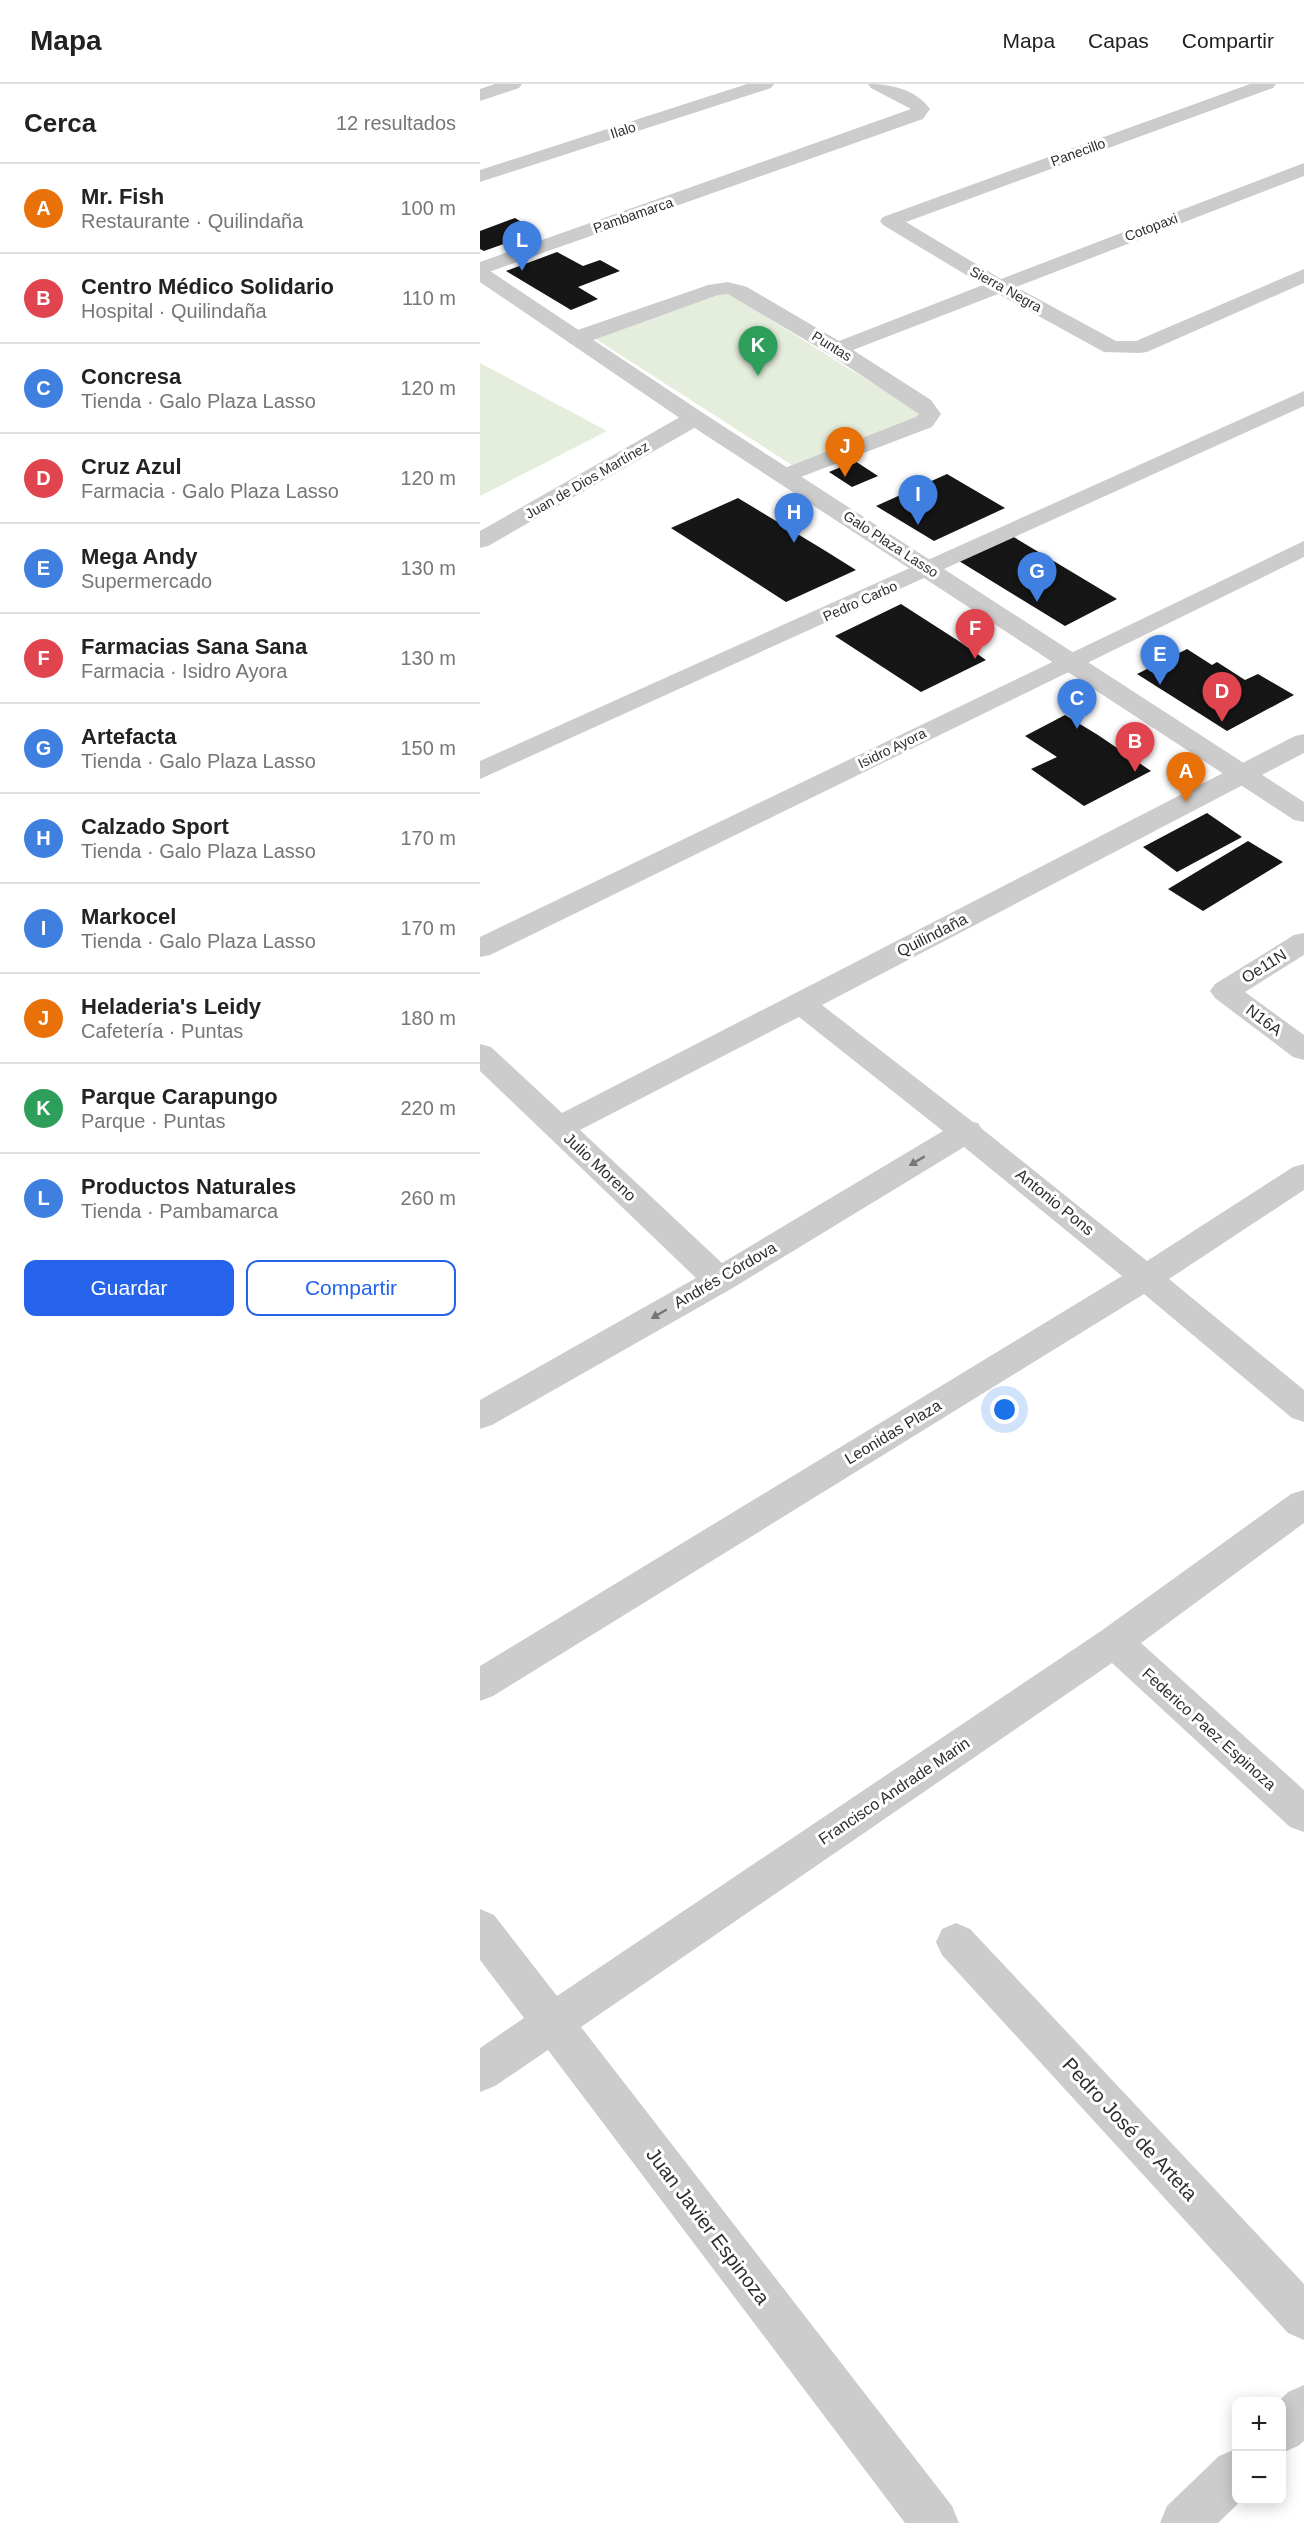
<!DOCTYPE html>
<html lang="es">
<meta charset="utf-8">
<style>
body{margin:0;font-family:Helvetica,sans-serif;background:#f6f6f6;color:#222}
.controls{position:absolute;right:18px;bottom:18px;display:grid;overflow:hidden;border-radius:12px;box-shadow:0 3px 15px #0003}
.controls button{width:54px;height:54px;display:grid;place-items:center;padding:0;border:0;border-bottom:2px solid #e0e0e0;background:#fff;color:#222;font:30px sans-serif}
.you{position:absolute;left:525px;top:1326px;width:21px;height:21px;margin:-15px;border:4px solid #fff;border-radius:50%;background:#1a73e8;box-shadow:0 0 0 9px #1a73e833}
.badge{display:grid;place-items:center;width:39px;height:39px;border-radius:50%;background:#2563eb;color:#fff;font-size:20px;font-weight:700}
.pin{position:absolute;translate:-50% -50px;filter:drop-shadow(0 2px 3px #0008)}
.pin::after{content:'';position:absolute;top:32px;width:21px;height:18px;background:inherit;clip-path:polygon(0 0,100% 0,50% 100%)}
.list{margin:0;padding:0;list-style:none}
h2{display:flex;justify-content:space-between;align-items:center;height:78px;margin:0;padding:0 24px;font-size:26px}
h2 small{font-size:20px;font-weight:400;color:#767676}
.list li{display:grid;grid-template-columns:39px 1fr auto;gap:18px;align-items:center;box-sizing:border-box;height:90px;padding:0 24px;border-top:2px solid #e0e0e0}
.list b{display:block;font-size:22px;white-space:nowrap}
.list p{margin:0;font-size:20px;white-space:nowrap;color:#767676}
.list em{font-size:20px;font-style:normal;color:#767676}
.actions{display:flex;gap:12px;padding:18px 24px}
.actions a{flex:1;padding:14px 0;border:2px solid #2563eb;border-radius:12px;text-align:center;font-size:21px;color:#2563eb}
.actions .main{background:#2563eb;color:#fff}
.map{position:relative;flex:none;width:824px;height:2439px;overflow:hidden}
header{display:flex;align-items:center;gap:36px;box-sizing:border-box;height:84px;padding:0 30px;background:#fff;border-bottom:2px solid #e0e0e0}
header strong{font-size:28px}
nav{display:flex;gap:33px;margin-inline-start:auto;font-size:21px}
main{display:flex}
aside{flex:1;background:#fff}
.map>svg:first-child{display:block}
.green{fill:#e5eddc}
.building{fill:#161616}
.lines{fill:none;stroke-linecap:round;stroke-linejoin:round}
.minor{fill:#ccc;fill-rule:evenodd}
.tertiary{fill:#ccc;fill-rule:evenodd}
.oneway{fill:#767676}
.labels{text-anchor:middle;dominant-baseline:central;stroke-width:6;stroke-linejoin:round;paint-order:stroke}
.far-street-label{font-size:14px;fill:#2f2f2f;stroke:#fff}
.street-label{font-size:16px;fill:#2f2f2f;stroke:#fff}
.near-street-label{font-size:20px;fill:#2f2f2f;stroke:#fff}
</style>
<header>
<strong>Mapa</strong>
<nav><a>Mapa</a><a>Capas</a><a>Compartir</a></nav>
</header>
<main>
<aside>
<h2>Cerca<small>12 resultados</small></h2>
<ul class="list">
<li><span class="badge" style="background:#e8710a">A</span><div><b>Mr. Fish</b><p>Restaurante · Quilindaña</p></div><em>100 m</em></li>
<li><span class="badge" style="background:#e0444e">B</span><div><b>Centro Médico Solidario</b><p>Hospital · Quilindaña</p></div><em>110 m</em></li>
<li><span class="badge" style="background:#3f7fe0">C</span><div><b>Concresa</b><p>Tienda · Galo Plaza Lasso</p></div><em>120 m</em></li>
<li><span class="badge" style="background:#e0444e">D</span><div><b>Cruz Azul</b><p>Farmacia · Galo Plaza Lasso</p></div><em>120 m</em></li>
<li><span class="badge" style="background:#3f7fe0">E</span><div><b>Mega Andy</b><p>Supermercado</p></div><em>130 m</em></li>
<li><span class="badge" style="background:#e0444e">F</span><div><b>Farmacias Sana Sana</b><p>Farmacia · Isidro Ayora</p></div><em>130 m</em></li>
<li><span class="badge" style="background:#3f7fe0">G</span><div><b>Artefacta</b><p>Tienda · Galo Plaza Lasso</p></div><em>150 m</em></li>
<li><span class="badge" style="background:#3f7fe0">H</span><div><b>Calzado Sport</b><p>Tienda · Galo Plaza Lasso</p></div><em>170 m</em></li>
<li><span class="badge" style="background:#3f7fe0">I</span><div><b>Markocel</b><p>Tienda · Galo Plaza Lasso</p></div><em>170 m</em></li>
<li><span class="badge" style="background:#e8710a">J</span><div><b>Heladeria's Leidy</b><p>Cafetería · Puntas</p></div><em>180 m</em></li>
<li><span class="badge" style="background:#2e9e5b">K</span><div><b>Parque Carapungo</b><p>Parque · Puntas</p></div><em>220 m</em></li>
<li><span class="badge" style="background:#3f7fe0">L</span><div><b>Productos Naturales</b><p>Tienda · Pambamarca</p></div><em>260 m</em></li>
</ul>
<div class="actions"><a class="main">Guardar</a><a>Compartir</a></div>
</aside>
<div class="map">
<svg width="824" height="2439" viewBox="0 0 824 2439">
<rect width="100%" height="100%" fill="#fff"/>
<path class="green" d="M245 207 443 331 315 383 114 254Z
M0 279 127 347 0 412Z"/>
<path class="building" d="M35 134 58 148 4 167 0 165V147Z
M77 168 103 182 120 176 140 187 98 203 118 215 91 226 26 187Z
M375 377 398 392 372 403 349 388Z
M467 390 525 424 454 457 396 422Z
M258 414 344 466 376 486 306 518 191 444Z
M532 452 637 515 585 542 479 477Z
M421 520 477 556 506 576 441 608 355 552Z
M707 565 732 581 737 578 765 596 778 590 814 611 747 647 657 590Z
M585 631 618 651 671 687 604 722 551 685 577 673 545 652Z
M727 729 762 753 697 788 663 763Z
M768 757 803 778 723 827 688 805Z"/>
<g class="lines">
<path class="minor" d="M15 0H42L39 4 0 17V5Z
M267 0H294L291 4 0 98V86Z
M388 0C410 0 436 5 450 25L443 35 0 191V178L431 25 391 4Z
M770 0H796L793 4 426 138 521 195 824 79V92L536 203 636 257H656L824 185V199L667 268 659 269 624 268 518 210 373 266 451 316 461 330 452 343 305 399 297 397 294 392 297 387 436 333 439 330 349 270 248 210 238 211 105 259 97 260 89 259 86 254 89 249 228 201 248 198 267 203 359 257 503 201 403 141 400 137 403 133Z
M824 307V322L0 695V677Z
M215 327 223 329 226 334 223 339 8 462 0 464V447L207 329Z
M824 457V473L10 871 0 873V853Z
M824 650V669L342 921 493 1038 498 1039 501 1044 667 1177 813 1083 824 1080V1106L689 1195 824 1306V1338L812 1334 664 1210 13 1612 0 1617V1582L642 1192 484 1063 251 1205 12 1341 0 1345V1316L216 1194 0 987V960L11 963 82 1029 815 652ZM319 933 463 1047 242 1179 100 1046Z
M824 849V871L765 908 824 951V976L813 973 735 914 730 907 735 900 814 851Z
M824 1406V1439L661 1559 824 1706V1748L810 1743 632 1579 101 1943 472 2422 479 2439H425L68 1966 15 2002 0 2008V1964L44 1934 0 1876V1825L14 1831 77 1912 621 1547 811 1410Z
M476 1839 490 1845 824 2200V2256L808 2249 462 1871 456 1858 462 1845Z
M824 2301V2357L818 2362 802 2369V2318H798L808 2308Z
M756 2365V2416H762L738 2439H680L687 2422 739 2372Z"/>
<path class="tertiary" d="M0 183 7 185 223 329 824 718V738L814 736 207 339 0 198Z"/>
</g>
<defs><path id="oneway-solid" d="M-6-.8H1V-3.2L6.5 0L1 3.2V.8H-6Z" transform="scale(1.5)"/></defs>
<g class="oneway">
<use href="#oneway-solid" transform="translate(437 1077) rotate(149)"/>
<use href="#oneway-solid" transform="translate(179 1230) rotate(150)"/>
</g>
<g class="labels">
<g class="far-street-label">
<text transform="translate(143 46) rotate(-18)">Ilalo</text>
<text transform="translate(598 68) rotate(-20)">Panecillo</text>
<text transform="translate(153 131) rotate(-19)">Pambamarca</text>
<text transform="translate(671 143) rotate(-21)">Cotopaxi</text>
<text transform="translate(526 205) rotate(29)">Sierra Negra</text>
<text transform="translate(352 262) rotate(32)">Puntas</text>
<text transform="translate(107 396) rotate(-30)">Juan de Dios Martínez</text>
<text transform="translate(411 460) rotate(33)">Galo Plaza Lasso</text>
<text transform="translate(380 517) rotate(-24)">Pedro Carbo</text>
<text transform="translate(412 664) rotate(-26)">Isidro Ayora</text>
</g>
<g class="street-label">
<text transform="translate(452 851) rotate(-27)">Quilindaña</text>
<text transform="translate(784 882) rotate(-32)">Oe11N</text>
<text transform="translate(784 936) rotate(37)">N16A</text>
<text transform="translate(120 1083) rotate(43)">Julio Moreno</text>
<text transform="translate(575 1118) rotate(39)">Antonio Pons</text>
<text transform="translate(245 1191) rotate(-30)">Andrés Córdova</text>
<text transform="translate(413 1348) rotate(-31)">Leonidas Plaza</text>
<text transform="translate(729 1645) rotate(42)">Federico Paez Espinoza</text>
<text transform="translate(414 1707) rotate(-34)">Francisco Andrade Marin</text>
</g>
<g class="near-street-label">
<text transform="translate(650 2045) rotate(47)">Pedro José de Arteta</text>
<text transform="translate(228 2142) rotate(53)">Juan Javier Espinoza</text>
</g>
</g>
</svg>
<div class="controls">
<button>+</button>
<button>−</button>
</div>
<div class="you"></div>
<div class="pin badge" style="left:706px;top:718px;background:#e8710a">A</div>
<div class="pin badge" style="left:655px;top:688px;background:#e0444e">B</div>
<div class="pin badge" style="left:597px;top:645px;background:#3f7fe0">C</div>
<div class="pin badge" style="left:742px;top:638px;background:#e0444e">D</div>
<div class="pin badge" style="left:680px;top:601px;background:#3f7fe0">E</div>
<div class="pin badge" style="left:495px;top:575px;background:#e0444e">F</div>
<div class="pin badge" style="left:557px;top:518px;background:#3f7fe0">G</div>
<div class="pin badge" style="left:314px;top:459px;background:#3f7fe0">H</div>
<div class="pin badge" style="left:438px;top:441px;background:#3f7fe0">I</div>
<div class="pin badge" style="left:365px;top:393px;background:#e8710a">J</div>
<div class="pin badge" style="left:278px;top:292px;background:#2e9e5b">K</div>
<div class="pin badge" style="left:42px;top:187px;background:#3f7fe0">L</div>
</div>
</main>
